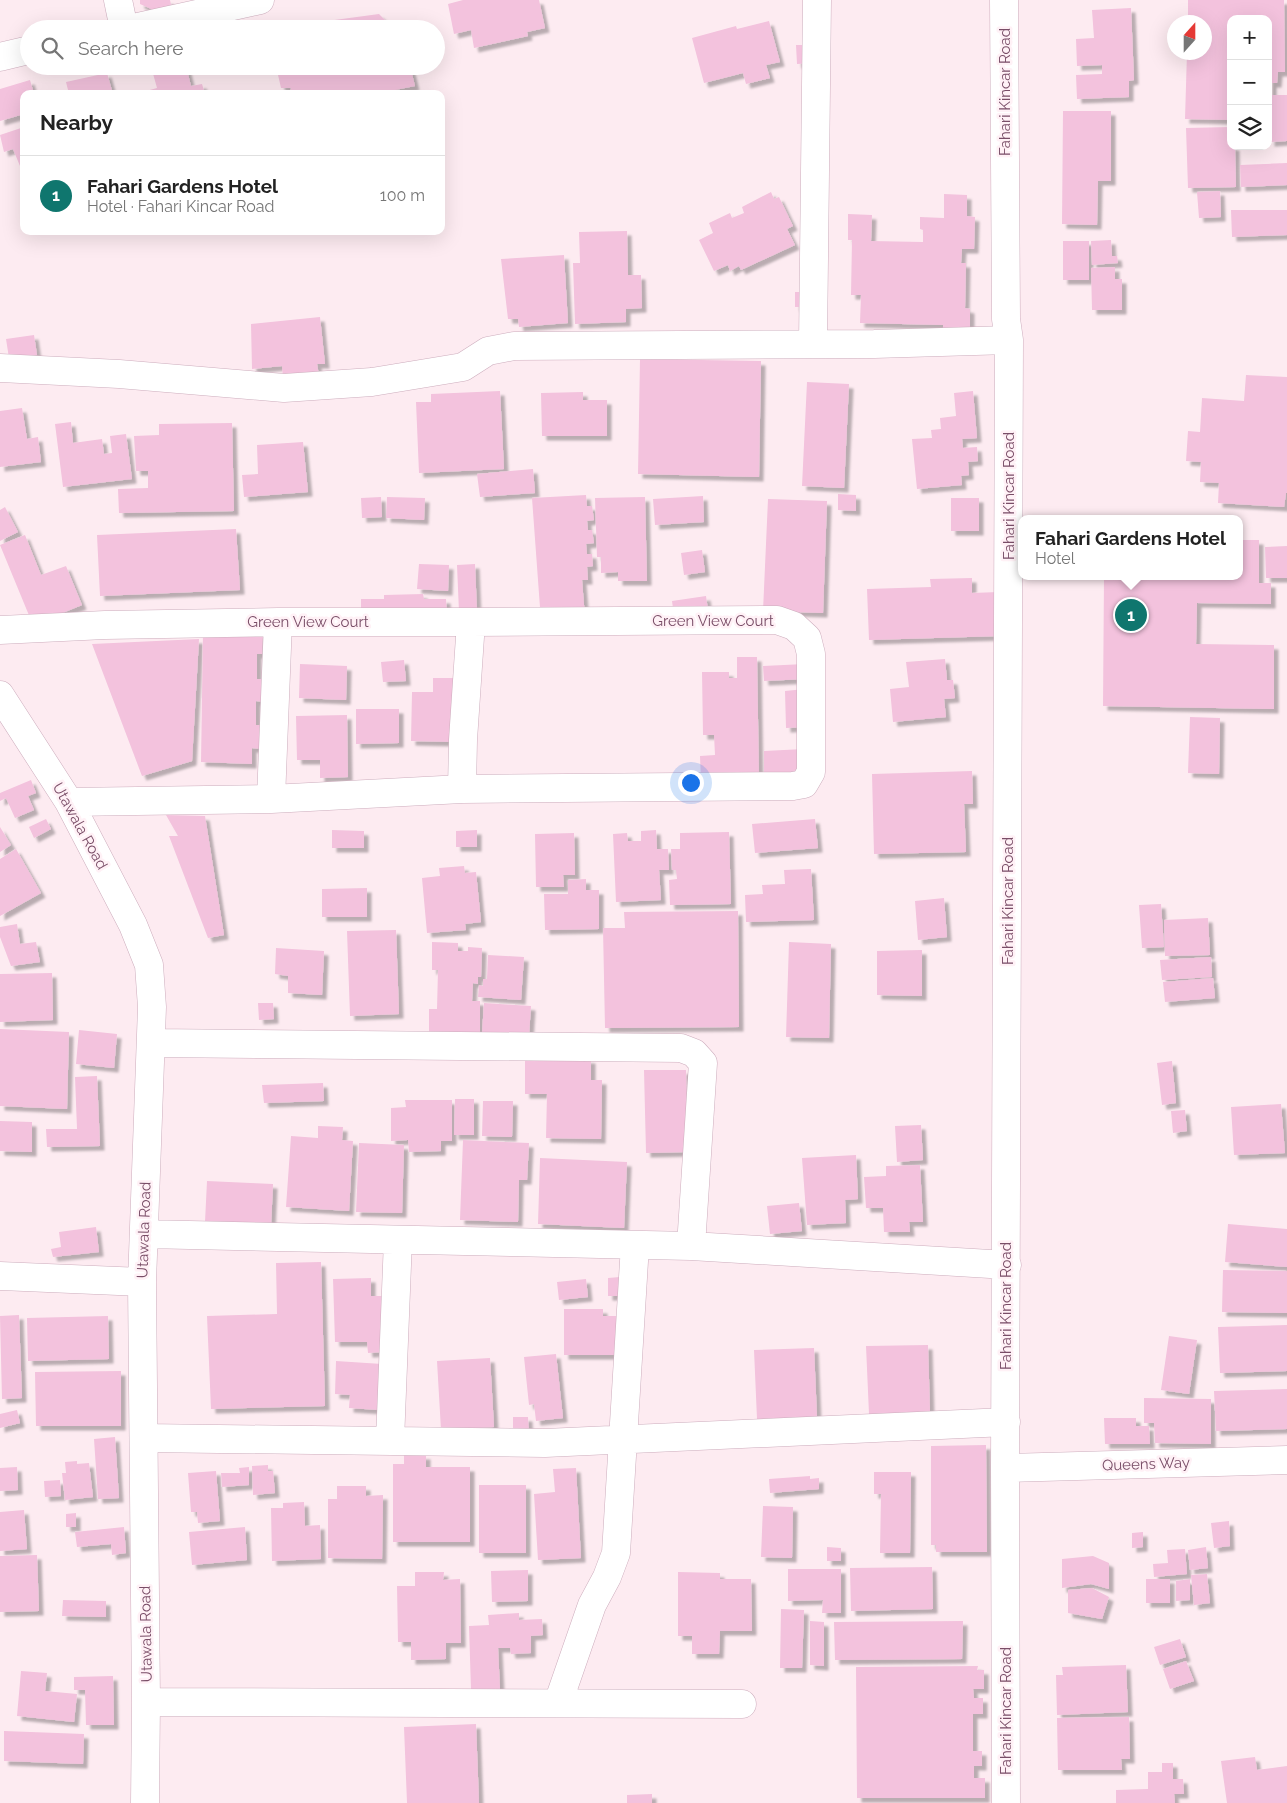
<!DOCTYPE html>
<meta charset="utf-8">
<style>
body{margin:0;font-family:Raleway,sans-serif;background:#f6f6f6;color:#222}
.controls{position:absolute;right:15px;top:15px;display:grid;overflow:hidden;border-radius:10px;box-shadow:0 5px 20px #0002}
.controls button{width:45px;height:45px;display:grid;place-items:center;padding:0;border:0;border-bottom:1px solid #e0e0e0;background:#fff;color:#222;font:25px sans-serif}
.compass{position:absolute;left:1167px;top:15px;width:45px;height:45px;border-radius:50%;background:#fff;box-shadow:0 5px 20px #0002;rotate:21deg}
.you{position:absolute;left:690px;top:782px;width:18px;height:18px;margin:-12px;border:4px solid #fff;border-radius:50%;background:#1a73e8;box-shadow:0 0 0 8px #1a73e833}
.badge{display:grid;place-items:center;width:32px;height:32px;border-radius:50%;background:#0f766e;color:#fff;font-size:16px;font-weight:700}
.pin{position:absolute;translate:-50% -50%;border:2px solid #fff;box-shadow:0 1px 5px #0006}
.popup{position:absolute;left:1018px;top:515px;width:225px;height:65px;box-sizing:border-box;display:grid;place-content:center;border-radius:10px;background:#fff;filter:drop-shadow(0 1px 4px #0005);font-size:16px;white-space:nowrap;color:#767676}
.popup b{font-size:19px;color:#222}
.popup::after{content:'';position:absolute;left:50%;top:100%;margin-left:-10px;border:10px solid transparent;border-top-color:#fff}
.list{margin:0;padding:0;list-style:none}
h2{display:flex;justify-content:space-between;align-items:center;height:65px;margin:0;padding:0 20px;font-size:21px}
h2 small{font-size:16px;font-weight:400;color:#767676}
.list li{display:grid;grid-template-columns:32px 1fr auto;gap:15px;align-items:center;box-sizing:border-box;height:80px;padding:0 20px;border-top:1px solid #e0e0e0}
.list b{display:block;font-size:19px;white-space:nowrap}
.list p{margin:0;font-size:16px;white-space:nowrap;color:#767676}
.list em{font-size:16px;font-style:normal;color:#767676}
.icon{flex:none;width:28px;height:28px;fill:none;stroke:currentColor;stroke-width:2;stroke-linecap:round;stroke-linejoin:round}
.map{position:relative;flex:none;width:1287px;height:1803px;overflow:hidden}
.search{position:absolute;background:#fff;box-shadow:0 5px 20px #0002;left:20px;top:20px;width:425px;height:55px;display:flex;align-items:center;gap:12px;box-sizing:border-box;padding:0 18px;border-radius:28px;color:#767676;font-size:19px}
.panel{position:absolute;background:#fff;box-shadow:0 5px 20px #0002;left:20px;top:90px;width:425px;height:145px;border-radius:10px}
.map>svg:first-child{display:block}
.building{fill:#f3c2dd;filter:url(#shadow)}
.lines{fill:none;stroke-linecap:round;stroke-linejoin:round}
.minor-casing{stroke:#cdadbd;stroke-width:29}
.minor{stroke:#fff;stroke-width:28}
.labels{text-anchor:middle;dominant-baseline:central;stroke-width:5;stroke-linejoin:round;paint-order:stroke}
.street-label{font-size:15px;fill:#794d67;stroke:#fff1f6}
</style>
<div class="map">
<svg width="1287" height="1803" viewBox="0 0 1287 1803">
<defs>
<filter id="shadow"><feDropShadow dx="4.5" dy="4.5" stdDeviation="1" flood-color="#0004"/></filter>
</defs>
<rect width="100%" height="100%" fill="#fdebf1"/>
<path class="building" d="M140 0H170L173 14 165 15 140 4Z
M463 0H539L545 28 527 32 528 36 474 48 471 30 454 34 448 4Z
M1188 0H1284L1285 72H1278L1277 83H1272V94H1268V19H1231V120L1185 119 1187 52H1204V22H1188Z
M1131 8 1134 80 1129 81V97L1077 99 1076 75 1102 74V65L1077 66 1076 39 1094 38 1092 10Z
M379 14 394 29H275V28Z
M769 21 780 62 766 65 770 78 746 84 743 73 704 83 692 38 736 26 737 29Z
M796 45H812L813 63 797 64Z
M168 66H186L191 86 202 84 205 94H135L157 88 152 70Z
M276 66H410L415 86 375 94 290 93 291 88H281Z
M107 73 113 94H69L66 82Z
M30 80 34 94H24V114L0 121V89Z
M1272 95H1287V141L1270 142Z
M1063 111H1111V181H1098L1097 225 1062 224Z
M24 127V165L20 166 13 149 4 152 0 135Z
M1231 127V146H1235L1236 187 1188 188 1186 128Z
M1287 163V185L1241 187 1240 165Z
M1220 191 1221 217 1199 218 1197 192Z
M771 192 774 199 779 197 793 226 787 229 795 245 741 270 739 266 730 271 728 265 714 271 699 240 713 233 709 223 730 213 732 218 744 213 742 207Z
M944 194 967 195V216L975 217 974 249H962L961 263H966L965 308 970 309V334L943 333V325L860 323 861 295H851L852 240H848V214L872 215 871 241 923 242V230L920 229V217L944 218Z
M1231 210H1287V235L1232 237Z
M627 231 628 275H641L642 308 626 309V322L575 324 573 263H580L579 232Z
M1111 240 1112 256H1117L1118 263 1092 265 1091 241Z
M1063 241H1089V280H1063Z
M564 255 568 323 519 327 518 319H508L501 259Z
M1115 267V279H1122V310H1092L1091 268Z
M795 292H809V307H795Z
M320 317 325 364H317L319 375 283 379 282 366 252 369 251 324Z
M34 335 37 355 9 358 6 339Z
M640 359 761 361 759 477 638 474Z
M1246 375 1287 377V493H1286L1284 507 1218 503 1219 483 1200 482 1201 462 1186 461 1188 431 1200 432 1202 398 1244 401Z
M807 382 849 384 844 488 802 486Z
M500 391 504 469 419 473 416 402H431V394Z
M973 391 977 438 962 439 963 448 977 447 978 461 968 462 969 475 961 476 962 485 917 489 912 439 932 438 931 430 941 429 940 418 956 416 954 393Z
M583 392V400H607V436H542L541 393Z
M22 408 27 439 38 437 41 462 0 467V411Z
M71 422 73 443 102 439 104 454 112 453 110 436 126 434 132 479 63 487 55 424Z
M232 423 234 511 119 513 118 489 148 488V471H136L134 436 159 435V424Z
M303 442 308 492 244 497 242 475 258 474 257 445Z
M533 469 535 493 480 497 477 474Z
M838 494 856 495V511L838 510Z
M586 495 587 506H592L594 520 587 521 588 530H592L594 543 586 544 587 554H592L593 566 587 567 588 580H582L585 617 541 621 532 498Z
M703 496 704 522 655 525 653 499Z
M381 497 382 517 362 518 361 498Z
M387 497 425 498 424 520 386 518Z
M645 497 647 581H618V572L601 573V557H597L595 498Z
M951 498H979V531H951Z
M768 499 827 501 823 613 763 611Z
M5 507 18 532 0 541V510Z
M236 529 240 590 100 596 97 535Z
M25 535 41 575 66 566 82 605 33 625 0 545Z
M1240 540H1259V583H1271V604L1197 603 1196 644 1274 645V709L1103 706 1104 576H1240Z
M1287 546V578H1266L1265 547Z
M702 550 705 572 684 575 681 553Z
M419 564 449 565 448 591 417 589Z
M475 564 477 612H459L457 565Z
M972 578V593L999 592 1001 636 869 640 867 589 931 587 930 579Z
M423 594 424 599H446L447 616 361 618V599H384V595Z
M706 596 708 610 674 616 672 601Z
M203 632 263 633 262 654H257V679H266V702L256 701V725H262V749L252 748V764L201 762Z
M199 639 192 761 142 776 92 644Z
M737 657H757L759 780 701 781 700 756 715 755 714 735H703L702 672H729V678H737Z
M945 659 947 680H953L955 698 944 699 946 717 893 722 890 689 909 687 906 662Z
M404 660 406 681 383 682 381 662Z
M300 664 347 666 346 700 299 698Z
M805 664 806 679 764 681 763 666Z
M433 678H455L454 742 411 741 412 692H433Z
M805 689 806 727 786 728 785 691Z
M356 709H399V743L356 744Z
M347 715 348 777 320 778V760H297L296 716Z
M1190 717 1220 718 1219 774 1188 773Z
M804 749 805 772 764 774V751Z
M972 771 973 804H964L966 852 874 854 872 774Z
M31 780 36 793 28 796 34 810 15 818 6 798 0 801V793Z
M166 815 205 816 224 935 208 938 169 836H178Z
M46 819 51 829 34 838 29 827Z
M815 819 818 848 755 853 752 824Z
M0 827 11 845 0 852Z
M332 830 364 831V848H332Z
M477 830V847H456V831Z
M656 830 657 849H668L669 870H659L661 900 616 902 613 834 627 833 628 841H641V831Z
M729 832 731 904 670 905 669 880 677 879 676 870H672L671 849H680V833Z
M574 833 575 875H563L564 887H536L535 834Z
M16 849 41 893 0 916V859Z
M464 866 465 873 476 872 481 922 465 924 466 930 427 933 422 878 440 876 439 868Z
M811 869 814 920 746 922 745 895 763 894 762 885 785 884 784 870Z
M586 879V890H599V929L545 930 544 894H568V880Z
M367 888V917H322V889Z
M944 898 947 937 918 940 915 901Z
M1161 904 1164 947 1142 948 1139 905Z
M738 911 739 1027 605 1028 603 928H625L624 912Z
M1208 918 1210 955 1165 956 1164 920Z
M17 924 20 944 36 942 40 962 11 966 0 937V927Z
M396 930 399 1014 350 1016 347 931Z
M432 942 458 943V951H468V947L482 948 481 977H478V984L473 983 472 1001H480V1035L429 1034V1009H437L438 970H432Z
M789 942 831 944 829 1038 786 1037Z
M276 948 324 951 322 995 288 993V976L275 974Z
M922 950V996L877 995V951Z
M488 955 524 957 521 1000 478 997 479 985 483 986V979H487Z
M1211 957 1212 977 1162 980 1160 960Z
M52 973 53 1020 0 1022V974Z
M1213 978 1215 998 1165 1002 1163 982Z
M258 1003H273L274 1019 259 1020Z
M484 1003 531 1006 529 1036 482 1034Z
M0 1029 69 1032 67 1109 0 1106Z
M79 1030 117 1034 114 1068 76 1064Z
M525 1058 591 1059V1080H602L601 1139 546 1138 547 1094H525Z
M1172 1061 1176 1103 1162 1105 1157 1063Z
M644 1070H686L688 1152 646 1153Z
M97 1076 100 1146 47 1147 46 1129H77L75 1077Z
M323 1083 324 1101 264 1103 262 1085Z
M455 1099H474V1135H454Z
M405 1100H452V1141H441V1151L409 1152 408 1140 391 1141V1108L406 1107Z
M483 1101H513L512 1137 482 1136Z
M1281 1104 1285 1153 1234 1155 1231 1107Z
M1185 1110 1187 1131 1173 1133 1171 1111Z
M0 1121 32 1122V1152L0 1151Z
M921 1125 923 1160 897 1162 895 1126Z
M318 1126 343 1127 342 1140 353 1141 349 1211 286 1207 291 1136 318 1138Z
M463 1140 529 1143 527 1180H519L518 1222 460 1220Z
M359 1143 404 1145 402 1213 356 1212Z
M856 1155 858 1199 845 1200 846 1223 807 1225 802 1158Z
M540 1158 627 1162 624 1228 538 1224Z
M920 1165 923 1222H909L910 1232H884L883 1208H866L864 1177 886 1176V1166Z
M207 1181 273 1184 271 1226 205 1222Z
M799 1203 802 1231 770 1234 767 1206Z
M1228 1224 1287 1229V1267L1225 1262Z
M96 1227 99 1252 53 1257 51 1249 61 1247 59 1232Z
M321 1262 325 1406 211 1409 207 1316 277 1314 276 1263Z
M1223 1270 1287 1271V1313L1222 1312Z
M620 1277 622 1296H608V1278Z
M371 1278V1296H382L383 1352 368 1353 367 1342H335L333 1279Z
M586 1279 588 1297 559 1300 557 1282Z
M564 1309H603V1316H618V1355H564Z
M19 1315 22 1398 2 1399 0 1316Z
M108 1316 109 1359 28 1361 27 1318Z
M1287 1325V1371L1220 1373 1218 1327Z
M1169 1336 1197 1340 1189 1394 1161 1390Z
M928 1345 930 1412 869 1414 866 1346Z
M814 1348 817 1417 757 1419 754 1350Z
M556 1354 563 1418 536 1421 534 1404 529 1405 524 1357Z
M490 1358 494 1427 441 1430 437 1361Z
M336 1361 382 1364 379 1410 349 1408 350 1395 335 1394Z
M121 1371V1426H36L35 1372Z
M1287 1389V1429L1216 1431 1214 1391Z
M1144 1398 1211 1399V1444L1155 1443 1154 1423H1144Z
M17 1410 20 1423 0 1428V1414Z
M513 1417H528L529 1435H513Z
M1104 1418H1136V1426H1149L1150 1444H1105Z
M115 1437 119 1498 98 1499 94 1439Z
M986 1445 987 1552H936V1545H931V1446Z
M404 1455H426V1467H470V1542H393V1464H404Z
M77 1461V1464L89 1463 93 1497 65 1500 62 1473H66L65 1462Z
M268 1465V1471H273L275 1493 253 1495 252 1466Z
M17 1467 18 1490 0 1491V1468Z
M249 1467V1485L222 1487 221 1473H240L239 1468Z
M576 1468 581 1558 538 1560 534 1494 555 1492 553 1469Z
M216 1471 220 1521 198 1523 197 1512H191L188 1473Z
M874 1472H911L910 1553H880L881 1494H874Z
M810 1476V1479L819 1478V1489L770 1493 769 1479Z
M60 1480 61 1496 45 1497 44 1481Z
M479 1485H526V1553H479Z
M337 1486H366V1496L383 1495 382 1559 328 1558V1499H337Z
M304 1502 305 1526 320 1525 321 1559 272 1561 271 1508H283V1503Z
M763 1506 793 1507 792 1558 761 1557Z
M24 1510 27 1549 0 1551V1512Z
M76 1513V1527H66V1514Z
M1229 1521 1230 1546 1214 1548 1211 1523Z
M124 1527 126 1553 112 1555 111 1544 77 1547 75 1532Z
M245 1527 247 1560 192 1565 189 1532Z
M1143 1532V1547L1132 1548V1533Z
M827 1547 841 1548V1561H827Z
M1206 1547 1208 1568 1190 1570 1188 1550Z
M1185 1549 1187 1574 1154 1577 1153 1564 1168 1563 1167 1550Z
M37 1555 39 1611 0 1612V1556Z
M1093 1556 1109 1563V1589L1091 1584 1062 1588V1559Z
M932 1567 933 1609 851 1611 850 1568Z
M788 1569H841V1613H822L823 1600 788 1601Z
M528 1570V1601L492 1602 491 1571Z
M415 1572H444L443 1580 460 1579 461 1643H446V1659L411 1660V1642H398L397 1586H415Z
M678 1572 720 1573V1579H751L752 1631H720L719 1654H692V1636H678Z
M1207 1574 1210 1603 1194 1605 1191 1575Z
M1146 1579H1170V1603H1146Z
M1190 1579V1600L1176 1601V1581Z
M1092 1588 1109 1597 1102 1619 1068 1613V1590Z
M63 1600 106 1601V1617L62 1616Z
M781 1609 804 1610 802 1668H780Z
M519 1613V1620L542 1619 543 1635 531 1636V1653L511 1654 510 1648H498L500 1689 471 1690 469 1626 489 1625 488 1615Z
M810 1621 824 1622V1666L810 1665Z
M963 1621 962 1659 835 1660 834 1622Z
M1180 1639 1186 1657 1160 1665 1154 1647Z
M1186 1661 1194 1681 1170 1689 1163 1669Z
M1126 1665 1128 1712 1057 1715 1056 1675H1063L1062 1667Z
M978 1666 977 1670H984V1689H973L974 1698H983V1714H973V1751H982V1766H974V1778H985V1798H857L856 1667Z
M21 1671 47 1673 45 1691 77 1694 74 1722 17 1716Z
M113 1676 114 1725H86L85 1690H74V1677Z
M1129 1717 1130 1759H1121L1122 1770H1058L1057 1718Z
M476 1724 479 1803H407L404 1727Z
M4 1731 84 1734 83 1764 4 1761Z
M1255 1757 1257 1770 1287 1766V1803H1227L1221 1761Z
M1162 1763H1173V1779H1183L1184 1794H1174L1175 1803H1116V1790L1148 1789V1772H1162Z
M652 1794V1803H627V1795Z"/>
<g class="lines">
<g class="minor-casing">
<path id="minor" d="M118 0 124 29
M1004 0 1006 319 1009 340 1005 1468 1006 1803
M129 29 260 0
M0 57 29 50
M813 344 817 0
M0 368 119 374 284 388 372 382 463 367 488 351 514 346 874 344 1009 340
M0 630 105 625 278 622H471L777 620 794 626 807 638 811 654V772L804 784 793 786 462 789 271 799 69 802
M0 695 69 802 133 925 149 965 152 1007 142 1282 146 1702 145 1803
M462 789 463 740 471 622
M271 799 278 622
M151 1043 681 1048 694 1053 703 1063 691 1246
M145 1234 691 1246 1007 1265
M0 1276 142 1282
M144 1438 545 1443 1006 1422
M390 1441 398 1240
M1005 1468 1287 1460
M146 1702 742 1704
M558 1703 592 1605 607 1577 616 1553 635 1245"/>
</g>
<use href="#minor" class="minor"/>
</g>
<g class="labels">
<g class="street-label">
<text transform="translate(1005 92) rotate(-90)">Fahari Kincar Road</text>
<text transform="translate(1009 496) rotate(-90)">Fahari Kincar Road</text>
<text x="713" y="621">Green View Court</text>
<text x="308" y="622">Green View Court</text>
<text transform="translate(80 826) rotate(61)">Utawala Road</text>
<text transform="translate(1008 901) rotate(-90)">Fahari Kincar Road</text>
<text transform="translate(144 1230) rotate(-88)">Utawala Road</text>
<text transform="translate(1006 1306) rotate(-90)">Fahari Kincar Road</text>
<text transform="translate(1146 1464) rotate(-2)">Queens Way</text>
<text transform="translate(146 1634) rotate(-91)">Utawala Road</text>
<text transform="translate(1006 1711) rotate(-90)">Fahari Kincar Road</text>
</g>
</g>
</svg>
<div class="controls">
<button>+</button>
<button>−</button>
<button><svg class="icon" aria-label="layers" viewBox="0 0 24 24"><path d="M12 4l9 5-9 5-9-5zM3 14l9 5 9-5"/></svg></button>
</div>
<svg class="compass" viewBox="-18 -18 36 36"><path d="M0-13l5 13h-10z" fill="#e53935"/><path d="M0 13l5-13h-10z" fill="#767676"/></svg>
<div class="you"></div>
<div class="pin badge" style="left:1131px;top:615px">1</div>
<div class="popup"><b>Fahari Gardens Hotel</b>Hotel</div>
<div class="search"><svg class="icon" aria-label="search" viewBox="0 0 24 24"><circle cx="10" cy="10" r="6"/><path d="M15 15l6 6"/></svg>Search here</div>
<section class="panel">
<h2>Nearby<small></small></h2>
<ul class="list">
<li><span class="badge">1</span><div><b>Fahari Gardens Hotel</b><p>Hotel · Fahari Kincar Road</p></div><em>100 m</em></li>
</ul>
</section>
</div>
